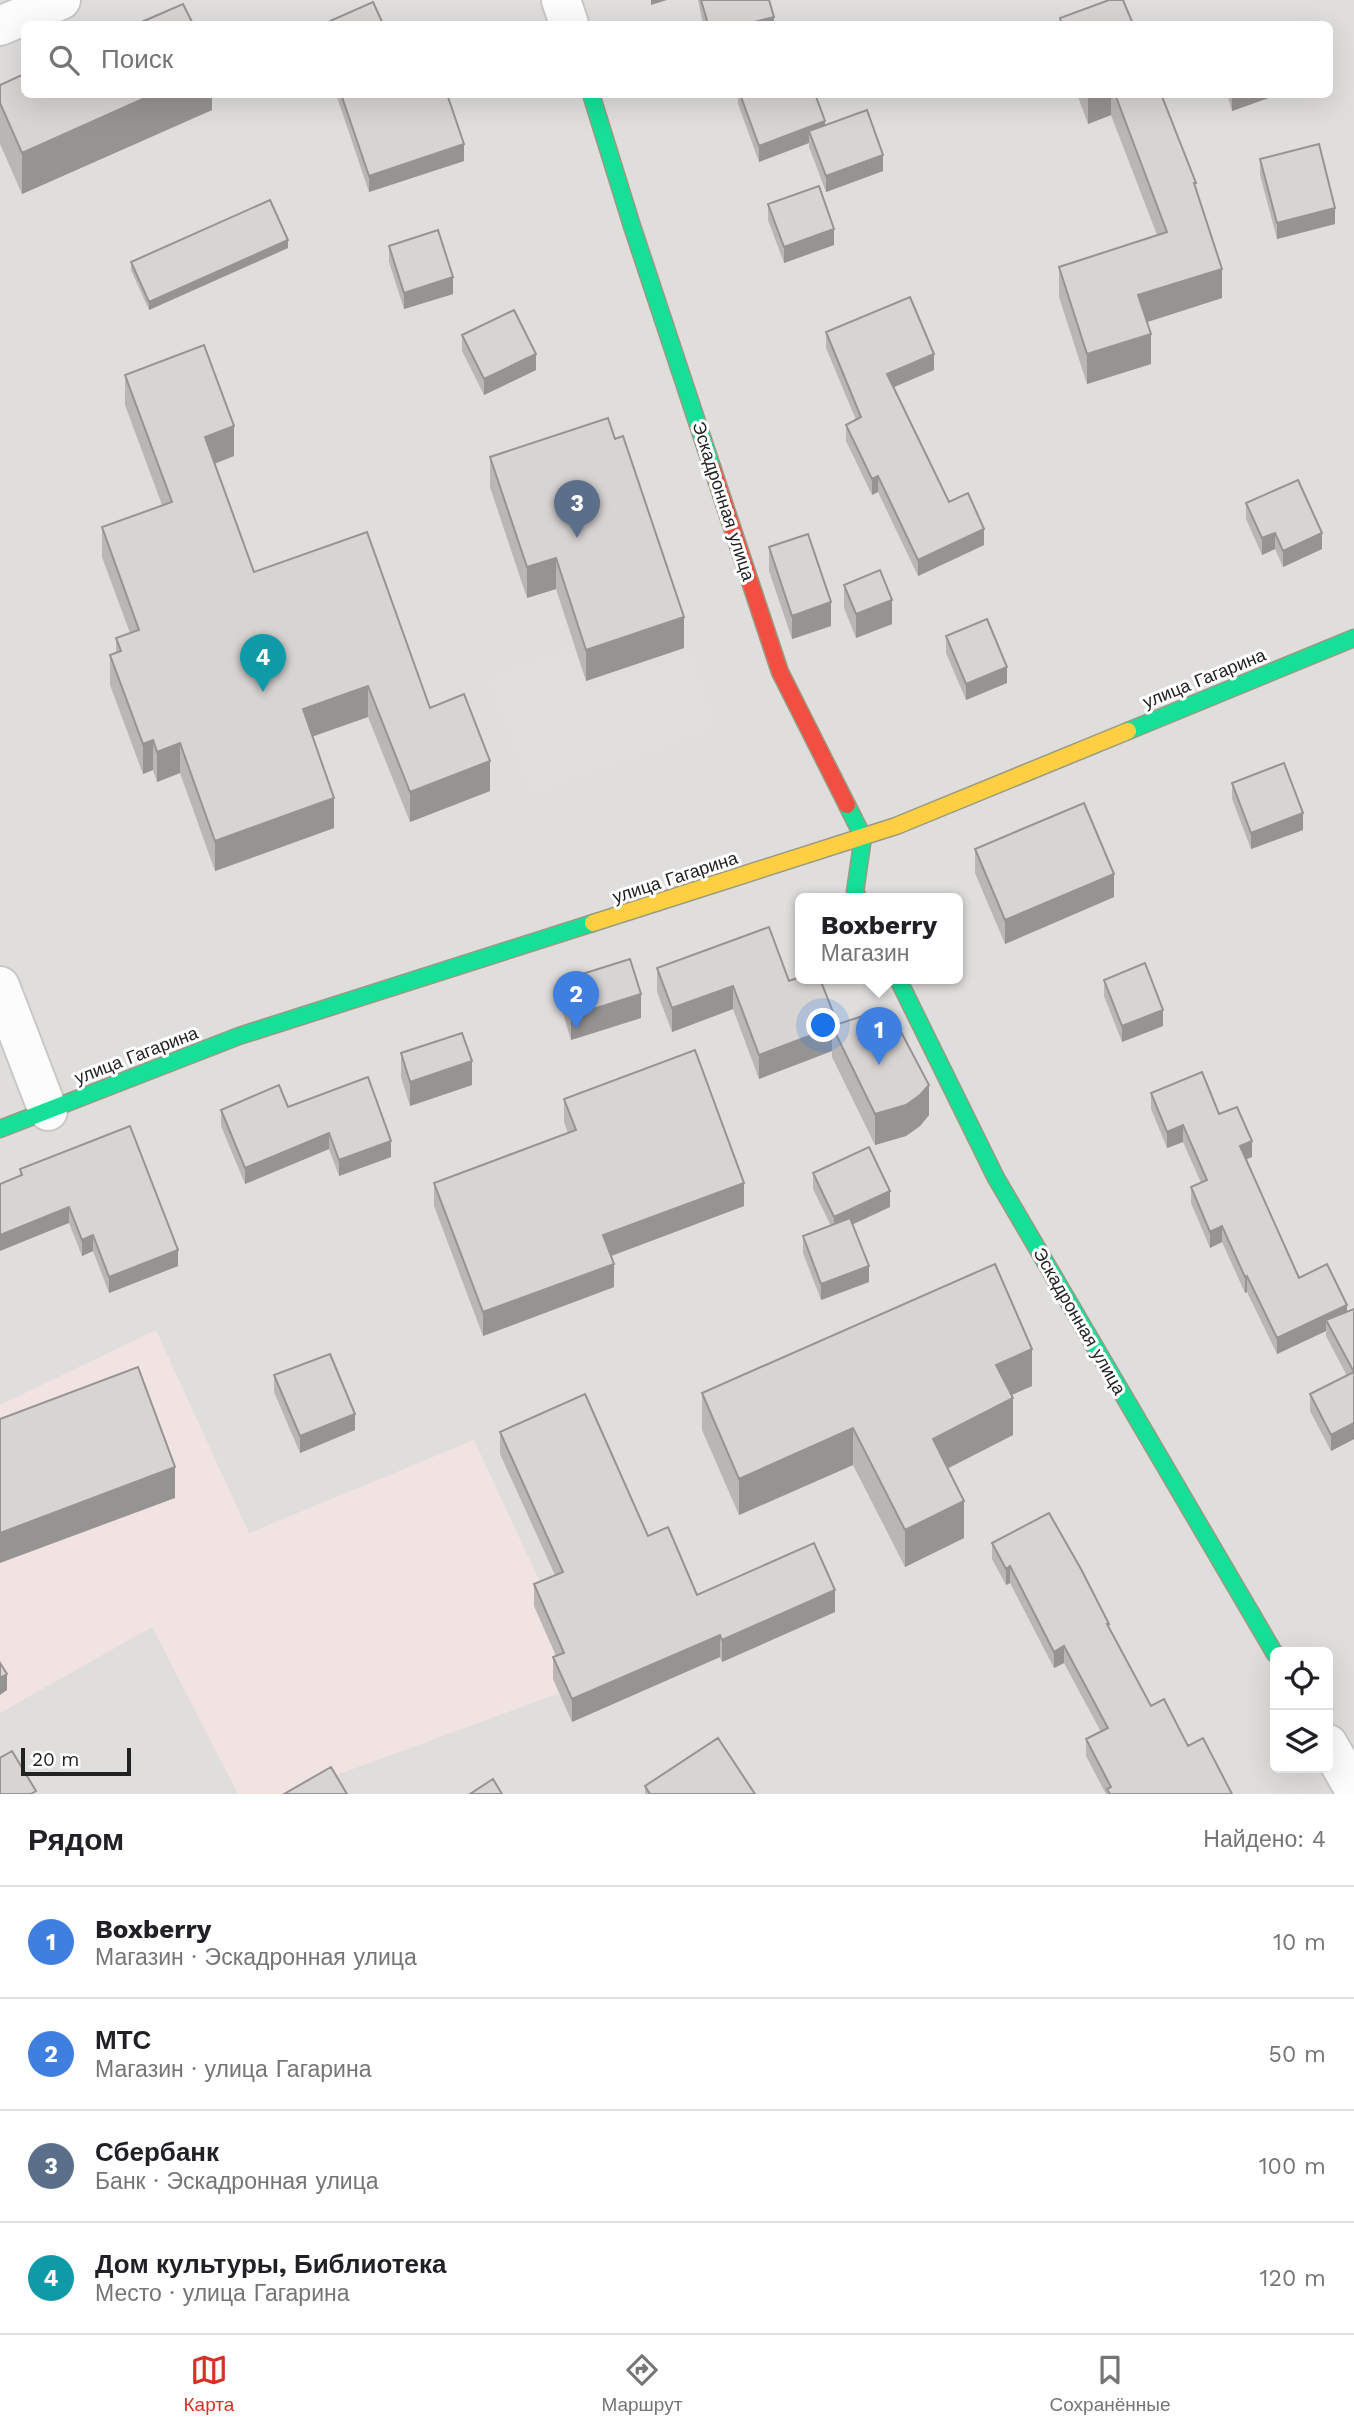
<!DOCTYPE html>
<html lang="ru">
<meta charset="utf-8">
<style>
body{margin:0;font-family:"Work Sans",sans-serif;background:#f6f6f6;color:#202124}
.controls{position:absolute;right:21px;bottom:21px;display:grid;overflow:hidden;border-radius:10px;box-shadow:0 7px 28px #0002}
.controls button{width:63px;height:63px;display:grid;place-items:center;padding:0;border:0;border-bottom:2px solid #e0e0e0;background:#fff;color:#202124;font:35px sans-serif}
.scale{position:absolute;left:21px;bottom:18px;width:110px;box-sizing:border-box;padding-left:7px;border:4px solid #222;border-top:0;font-size:19px;line-height:24px;white-space:nowrap;color:#222;-webkit-text-stroke:5px #fff;paint-order:stroke}
.you{position:absolute;left:824px;top:1026px;width:24px;height:24px;margin:-18px;border:5px solid #fff;border-radius:50%;background:#1a73e8;box-shadow:0 0 0 10px #1a73e833}
.badge{display:grid;place-items:center;width:46px;height:46px;border-radius:50%;background:#d93025;color:#fff;font-size:23px;font-weight:700}
.pin{position:absolute;translate:-50% -58px;filter:drop-shadow(0 2px 4px #0008)}
.pin::after{content:'';position:absolute;top:37px;width:24px;height:21px;background:inherit;clip-path:polygon(0 0,100% 0,50% 100%)}
.popup{position:absolute;left:795px;top:893px;width:168px;height:91px;box-sizing:border-box;display:grid;place-content:center;border-radius:10px;background:#fff;filter:drop-shadow(0 2px 5px #0005);font-size:23px;white-space:nowrap;color:#757577}
.popup b{font-size:26px;color:#202124}
.popup::after{content:'';position:absolute;left:50%;top:100%;margin-left:-14px;border:14px solid transparent;border-top-color:#fff}
.list{margin:0;padding:0;list-style:none}
h2{display:flex;justify-content:space-between;align-items:center;height:91px;margin:0;padding:0 28px;font-size:30px}
h2 small{font-size:23px;font-weight:400;color:#757577}
.list li{display:grid;grid-template-columns:46px 1fr auto;gap:21px;align-items:center;box-sizing:border-box;height:112px;padding:0 28px;border-top:2px solid #e0e0e0}
.list b{display:block;font-size:26px;white-space:nowrap}
.list p{margin:0;font-size:23px;white-space:nowrap;color:#757577}
.list em{font-size:23px;font-style:normal;color:#757577}
.icon{flex:none;width:38px;height:38px;fill:none;stroke:currentColor;stroke-width:2;stroke-linecap:round;stroke-linejoin:round}
.map{position:relative;flex:none;width:1354px;height:1794px;overflow:hidden}
.search{position:absolute;background:#fff;box-shadow:0 7px 28px #0002;left:21px;right:21px;top:21px;height:77px;display:flex;align-items:center;gap:18px;box-sizing:border-box;padding:0 24px;border-radius:10px;color:#757577;font-size:26px}
.sheet{height:539px;background:#fff}
nav{display:flex;justify-content:space-around;align-items:center;box-sizing:border-box;height:98px;border-top:2px solid #e0e0e0;background:#fff;font-size:19px;color:#757577}
nav a{display:grid;justify-items:center;gap:4px}
nav .on{color:#d93025}
.map>svg:first-child{display:block}
.residential{fill:#dfdedc;fill-rule:evenodd}
.commercial{fill:#f1e3e1}
.parking{fill:#e0dfde}
.lines{fill:none;stroke-linecap:round;stroke-linejoin:round}
.street-casing{stroke:#c9c8c7;stroke-width:42}
.fast-casing{stroke:#999a82;stroke-width:19}
.slow-casing{stroke:#999a82;stroke-width:19}
.jam-casing{stroke:#999a82;stroke-width:19}
.street{stroke:#fdfcfc;stroke-width:38}
.fast{stroke:#16e098;stroke-width:16}
.slow{stroke:#ffcf43;stroke-width:16}
.jam{stroke:#f24e42;stroke-width:16}
.wall{fill:#b9b6b5}
.shaded-wall{fill:#969493}
.building{fill:#d7d4d2;stroke:#969493;stroke-width:2}
.labels{text-anchor:middle;dominant-baseline:central;stroke-width:6;stroke-linejoin:round;paint-order:stroke}
.street-label{font-size:18px;fill:#222;stroke:#fff}
</style>
<div class="map">
<svg width="1354" height="1794" viewBox="0 0 1354 1794">
<rect width="100%" height="100%" fill="#f0eeeb"/>
<path class="residential" d="M0 0H1354V1794H0ZM24 24H1330V94H24ZM800 899H958V979H800ZM1275 1652H1328V1768H1275Z"/>
<path class="commercial" d="M156 1330 249 1533 474 1440 587 1683 285 1794H238L152 1627 0 1713V1405Z"/>
<path class="parking" d="M567 651 582 692 688 653 715 727 532 792 490 678Z"/>
<g class="lines">
<g class="street-casing">
<path id="street" d="M561 0 569 24
M0 26 61 0
M0 986 48 1111
M1328 1744 1354 1789"/>
</g>
<g class="fast-casing">
<path id="fast" d="M591 94 632 226 712 467
M1128 731 1354 638
M847 805 863 837 855 892 859 899
M898 979 996 1178 1275 1654
M0 1129 239 1036 593 923"/>
</g>
<g class="slow-casing">
<path id="slow" d="M593 923 896 826 1128 731"/>
</g>
<g class="jam-casing">
<path id="jam" d="M712 467 780 672 847 805"/>
</g>
<use href="#street" class="street"/>
<use href="#fast" class="fast"/>
<use href="#slow" class="slow"/>
<use href="#jam" class="jam"/>
</g>
<path class="wall" d="M698 0H769L774 24H703Z
M0 85 212 94V110L22 194 0 144Z
M336 94H447L464 161 369 192Z
M738 94H815L825 125 883 171 826 192 809 147V143L759 162 738 104Z
M1077 94H1161L1196 189 1222 298 1147 322 1151 364 1087 384 1059 297V267L1157 235 1111 115 1088 124Z
M1227 94H1280L1232 111Z
M1260 159 1335 224 1277 239 1260 175Z
M768 204 834 245 784 263 768 220Z
M389 246 453 294 404 309 389 262Z
M288 248 149 310 131 270V262Z
M826 332 934 370 894 387 949 502 984 545 918 576 878 492 872 495 846 441V425L856 420 826 348Z
M462 335 536 370 484 395 462 351Z
M125 375 234 456 215 464 254 572 430 708 490 791 410 822 368 717 312 736 334 828 215 871 180 773 157 782 153 770 143 774 110 685V655L116 653V638L130 633 102 557V527L162 505 125 405Z
M615 439 684 648 586 681 556 589 527 598 490 487V457Z
M1246 503 1322 549 1283 567 1275 549 1262 555 1246 519Z
M769 547 831 626 792 639 769 571Z
M844 585 892 624 856 638 844 608Z
M946 636 1007 683 966 700 946 653Z
M1232 783 1303 830 1251 849 1232 799Z
M975 849 1114 897 1005 944 975 873Z
M657 968 789 981 838 1025 929 1115 920 1126 906 1136 875 1145 832 1057V1051L759 1079 733 1009 672 1032 657 992Z
M1104 980 1163 1026 1122 1042 1104 996Z
M560 981 641 1018 571 1040 560 1004Z
M401 1053 472 1085 410 1106 401 1077Z
M1151 1093 1219 1114 1252 1157 1246 1159 1299 1278 1347 1312 1354 1309V1439L1331 1451 1310 1411V1394L1347 1376 1326 1336V1331L1277 1354 1247 1292 1245 1293 1222 1242 1210 1248 1191 1203V1187L1201 1183 1183 1142 1167 1148 1151 1109Z
M564 1099 744 1206 611 1256 614 1287 483 1336 434 1206V1183L568 1133 564 1122Z
M288 1107 391 1157 339 1176 329 1149 245 1184 221 1126V1110Z
M20 1169 178 1266 109 1293 93 1251 82 1256 69 1223 20 1176Z
M813 1173 890 1207 853 1224 869 1282 821 1300 803 1253V1236L831 1226 813 1189Z
M274 1375 355 1430 300 1453 274 1392Z
M1032 1386 1011 1395 1013 1435 948 1468 964 1538 905 1567 853 1465 739 1515 702 1430V1393Z
M500 1432 648 1536 697 1595 835 1612 722 1662 720 1657 572 1722 553 1679V1657L556 1656 534 1606V1584L555 1575 500 1454Z
M992 1543 1109 1628 1151 1706 1232 1794H1106L1086 1756V1739L1101 1732 1064 1663 1054 1668 1010 1583 1006 1585 992 1559Z
M645 1786 755 1794H645Z"/>
<path class="shaded-wall" d="M651 0H667L651 5Z
M774 17V24H746Z
M154 94H212V110L22 194V153Z
M1088 94H1111V115L1088 124Z
M1232 94H1280L1232 111Z
M825 121V137L809 131V143L759 162V146Z
M464 144V161L369 192V176Z
M883 155V171L826 192V176Z
M1335 208V224L1277 239V223Z
M834 229V245L784 263V247Z
M288 240V248L149 310V302Z
M1222 269V298L1138 325V295Z
M453 277V294L404 309V293Z
M1151 334V364L1087 384V354Z
M536 354V370L484 395V379Z
M934 354V370L887 390V374Z
M234 426V456L205 467V437Z
M878 476V492L872 495V479Z
M984 529V545L918 576V560Z
M1275 533V549L1262 555V538Z
M1322 533V549L1283 567V551Z
M556 558V589L527 598V567Z
M892 600V624L856 638V614Z
M831 602V626L792 639V616Z
M684 617V648L586 681V650Z
M1007 667V683L966 700V684Z
M368 686V717L303 740V709Z
M153 740V770L143 774V744Z
M180 743V773L157 782V752Z
M490 761V791L410 822V792Z
M334 798V828L215 871V841Z
M1303 813V830L1251 849V833Z
M1114 874V897L1005 944V920Z
M733 986V1009L672 1032V1008Z
M641 994V1018L571 1040V1016Z
M1163 1010V1026L1122 1042V1026Z
M832 1027V1051L759 1079V1055Z
M472 1061V1085L410 1106V1082Z
M929 1085V1115L920 1126 906 1136 875 1145V1114Z
M1183 1125V1142L1167 1148V1132Z
M329 1133V1149L245 1184V1168Z
M391 1141V1157L339 1176V1160Z
M1252 1141V1157L1240 1162V1146Z
M744 1183V1206L603 1259V1235Z
M890 1191V1207L834 1233V1217Z
M69 1207V1223L0 1251V1235Z
M1222 1226V1242L1210 1248V1232Z
M93 1235V1251L82 1256V1240Z
M178 1250V1266L109 1293V1277Z
M614 1264V1287L483 1336V1312Z
M869 1266V1282L821 1300V1284Z
M1247 1276V1292L1245 1293V1277Z
M1347 1305V1321L1326 1320V1331L1277 1354V1338Z
M1032 1349V1386L996 1402V1365Z
M1013 1398V1435L933 1476V1439Z
M355 1414V1430L300 1453V1436Z
M1354 1423V1439L1331 1451V1435Z
M853 1428V1465L739 1515V1479Z
M175 1467V1498L0 1563V1533Z
M964 1501V1538L905 1567V1530Z
M1010 1566V1583L1006 1585V1569Z
M835 1590V1612L722 1662V1640Z
M720 1635V1657L572 1722V1699Z
M1064 1646V1663L1054 1668V1652Z
M7 1674V1690L0 1695V1678Z"/>
<path class="building" d="M701 0H769L774 17 746 24H708Z
M1109 0H1123L1133 24H1062L1060 18Z
M373 2 383 24H331L330 21Z
M183 4 193 24H137Z
M24 74V94H154L22 153 0 103V85Z
M341 94H447L464 144 369 176Z
M740 94H815L825 121 759 146Z
M1115 94H1161L1196 183H1194L1222 269 1138 295 1151 334 1087 354 1059 267 1167 232Z
M867 110 883 155 826 176 809 131Z
M1319 144 1335 208 1277 223 1260 159Z
M819 186 834 229 784 247 768 204Z
M270 200 288 240 149 302 131 262Z
M438 230 453 277 404 293 389 246Z
M910 297 934 354 887 374 949 502 968 493 984 529 918 560 878 476 872 479 846 425 861 417 826 332Z
M514 310 536 354 484 379 462 335Z
M204 345 234 426 205 437 254 572 367 532 430 708 464 694 490 761 410 792 368 686 303 709 334 798 215 841 180 743 157 752 153 740 143 744 110 655 121 651 116 638 139 630 102 527 172 502 125 375Z
M608 418 615 439 623 436 684 617 586 650 556 558 527 567 490 457Z
M1298 480 1322 533 1283 551 1275 533 1262 538 1246 503Z
M808 534 831 602 792 616 769 547Z
M880 570 892 600 856 614 844 585Z
M987 619 1007 667 966 684 946 636Z
M1284 763 1303 813 1251 833 1232 783Z
M1084 803 1114 874 1005 920 975 849Z
M769 927 789 981 800 977V979H820L838 1025 759 1055 733 986 672 1008 657 968Z
M630 959 641 994 571 1016 560 981Z
M1145 963 1163 1010 1122 1026 1104 980Z
M890 1011 929 1085 920 1095 906 1105 875 1114 832 1026 875 1012Z
M462 1033 472 1061 410 1082 401 1053Z
M695 1050 744 1183 603 1235 614 1264 483 1312 434 1183 576 1130 564 1099Z
M1202 1072 1219 1114 1237 1107 1252 1141 1240 1146 1299 1278 1327 1264 1347 1305 1277 1338 1247 1276 1245 1277 1222 1226 1210 1232 1191 1187 1207 1180 1183 1125 1167 1132 1151 1093Z
M368 1077 391 1141 339 1160 329 1133 245 1168 221 1110 279 1085 288 1107Z
M130 1126 178 1250 109 1277 93 1235 82 1240 69 1207 0 1235V1184L22 1175 20 1169Z
M869 1147 890 1191 834 1217 813 1173Z
M850 1218 869 1266 821 1284 803 1236Z
M995 1264 1032 1349 996 1365 1013 1398 933 1439 964 1501 905 1530 853 1428 739 1479 702 1393Z
M1354 1309V1423L1331 1435 1310 1394 1354 1372 1326 1320Z
M330 1354 355 1414 300 1436 274 1375Z
M138 1367 175 1467 0 1533V1419Z
M585 1394 648 1536 668 1527 697 1595 814 1543 835 1590 722 1640 720 1635 572 1699 553 1657 564 1653 534 1584 563 1572 500 1432Z
M1049 1513 1081 1569 1109 1624H1107L1151 1706 1164 1699 1188 1746 1203 1738 1232 1794H1110L1107 1789 1111 1787 1086 1739 1108 1728 1064 1646 1054 1652 1010 1566 1006 1569 992 1543Z
M0 1663 7 1674 0 1678Z
M718 1738 755 1794H650L645 1786Z
M12 1751 36 1791 31 1794H0V1758Z
M331 1767 347 1794H284Z
M493 1779 502 1794H470Z"/>
<g class="labels">
<g class="street-label">
<text transform="translate(724 501) rotate(72)">Эскадронная улица</text>
<text transform="translate(1204 678) rotate(-22)">улица Гагарина</text>
<text transform="translate(675 877) rotate(-18)">улица Гагарина</text>
<text transform="translate(136 1055) rotate(-21)">улица Гагарина</text>
<text transform="translate(1080 1321) rotate(60)">Эскадронная улица</text>
</g>
</g>
</svg>
<div class="controls">
<button><svg class="icon" aria-label="locate" viewBox="0 0 24 24"><circle cx="12" cy="12" r="6"/><path d="M12 2v4M12 18v4M2 12h4M18 12h4"/></svg></button>
<button><svg class="icon" aria-label="layers" viewBox="0 0 24 24"><path d="M12 4l9 5-9 5-9-5zM3 14l9 5 9-5"/></svg></button>
</div>
<div class="scale">20 m</div>
<div class="you"></div>
<div class="pin badge" style="left:879px;top:1065px;background:#3f7fe0">1</div>
<div class="popup"><b>Boxberry</b>Магазин</div>
<div class="pin badge" style="left:576px;top:1029px;background:#3f7fe0">2</div>
<div class="pin badge" style="left:577px;top:538px;background:#5c6f8a">3</div>
<div class="pin badge" style="left:263px;top:692px;background:#0f9aa8">4</div>
<div class="search"><svg class="icon" aria-label="search" viewBox="0 0 24 24"><circle cx="10" cy="10" r="6"/><path d="M15 15l6 6"/></svg>Поиск</div>
</div>
<section class="sheet">
<h2>Рядом<small>Найдено: 4</small></h2>
<ul class="list">
<li><span class="badge" style="background:#3f7fe0">1</span><div><b>Boxberry</b><p>Магазин · Эскадронная улица</p></div><em>10 m</em></li>
<li><span class="badge" style="background:#3f7fe0">2</span><div><b>МТС</b><p>Магазин · улица Гагарина</p></div><em>50 m</em></li>
<li><span class="badge" style="background:#5c6f8a">3</span><div><b>Сбербанк</b><p>Банк · Эскадронная улица</p></div><em>100 m</em></li>
<li><span class="badge" style="background:#0f9aa8">4</span><div><b>Дом культуры, Библиотека</b><p>Место · улица Гагарина</p></div><em>120 m</em></li>
</ul>
</section>
<nav>
<a class="on"><svg class="icon" aria-label="map" viewBox="0 0 24 24"><path d="M3 6l6-2 6 2 6-2v14l-6 2-6-2-6 2zM9 4v14M15 6v14"/></svg>Карта</a>
<a><svg class="icon" aria-label="directions" viewBox="0 0 24 24"><path d="M12 3l9 9-9 9-9-9zM9 14v-3h6M13 9l2 2-2 2"/></svg>Маршрут</a>
<a><svg class="icon" aria-label="saved" viewBox="0 0 24 24"><path d="M7 4h10v16l-5-4-5 4z"/></svg>Сохранённые</a>
</nav>
